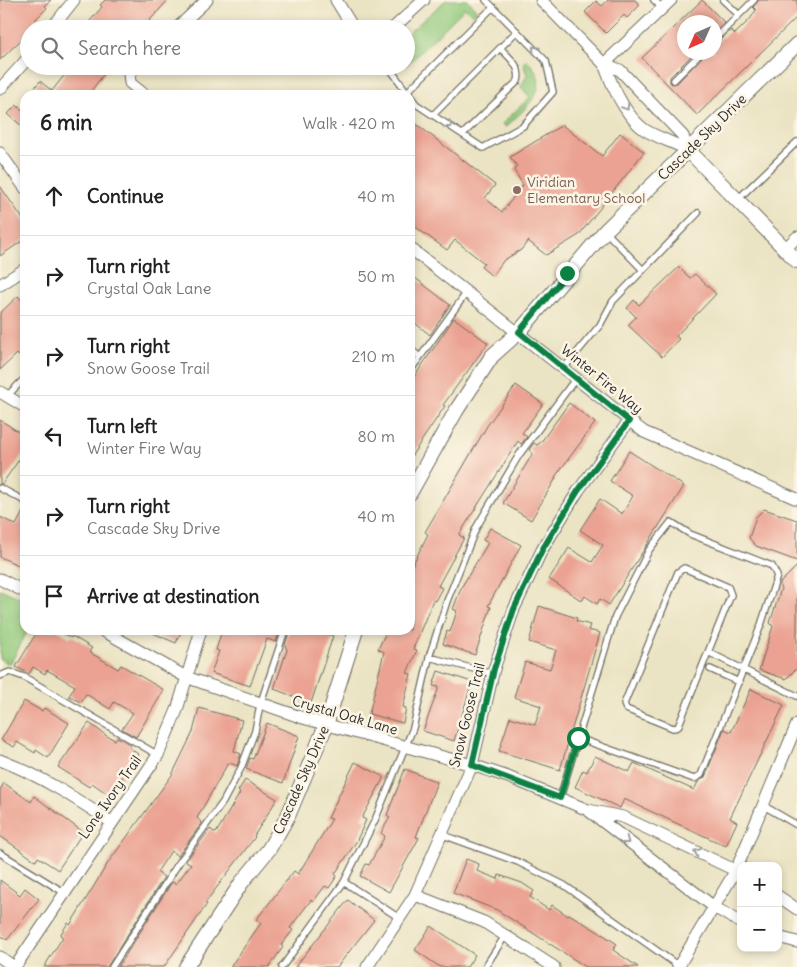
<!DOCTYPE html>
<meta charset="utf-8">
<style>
body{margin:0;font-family:Delius,sans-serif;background:#f2f2f2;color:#222}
.controls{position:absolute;right:15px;bottom:15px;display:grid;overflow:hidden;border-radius:10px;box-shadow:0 2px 8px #0003}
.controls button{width:45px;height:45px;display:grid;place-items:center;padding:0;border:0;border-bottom:1px solid #e0e0e0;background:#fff;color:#222;font:25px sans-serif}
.compass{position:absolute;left:677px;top:15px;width:45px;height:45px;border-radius:50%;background:#fff;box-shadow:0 2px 8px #0003;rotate:225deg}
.stop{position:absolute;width:15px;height:15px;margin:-11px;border:4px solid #0b8043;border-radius:50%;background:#fff}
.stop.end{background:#0b8043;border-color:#fff;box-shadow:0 1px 5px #0008}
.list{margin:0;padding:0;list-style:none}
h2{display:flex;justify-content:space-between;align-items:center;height:65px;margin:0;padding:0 20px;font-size:21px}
h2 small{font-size:16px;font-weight:400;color:#767676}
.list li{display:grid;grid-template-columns:32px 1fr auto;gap:15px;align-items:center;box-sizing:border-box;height:80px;padding:0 20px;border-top:1px solid #e0e0e0}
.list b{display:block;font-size:19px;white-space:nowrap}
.list p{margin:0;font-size:16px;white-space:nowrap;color:#767676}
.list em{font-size:16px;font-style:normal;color:#767676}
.icon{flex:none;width:28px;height:28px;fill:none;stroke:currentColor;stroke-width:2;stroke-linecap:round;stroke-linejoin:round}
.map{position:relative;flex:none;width:797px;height:967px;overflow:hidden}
.search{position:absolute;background:#fff;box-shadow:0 2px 8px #0003;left:20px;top:20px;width:395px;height:55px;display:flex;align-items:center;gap:12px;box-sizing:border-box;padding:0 18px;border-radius:28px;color:#767676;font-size:19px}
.panel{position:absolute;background:#fff;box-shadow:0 2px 8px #0003;left:20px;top:90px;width:395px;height:545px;border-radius:15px}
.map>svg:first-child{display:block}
.green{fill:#93ca7d;stroke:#5f7a54}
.building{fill:#eba292}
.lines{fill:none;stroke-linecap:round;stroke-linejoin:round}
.service-casing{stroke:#6e6c61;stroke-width:8}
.minor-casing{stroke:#6e6c61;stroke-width:13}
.tertiary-casing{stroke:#6e6c61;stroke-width:16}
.service{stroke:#fff;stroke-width:5.5}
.minor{stroke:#fff;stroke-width:11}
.tertiary{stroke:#fff;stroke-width:14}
.oneway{stroke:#a0a0a0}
.route{stroke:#0b8043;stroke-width:6}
.education-dot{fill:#8d6e63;stroke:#fcf5e5;stroke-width:2}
.labels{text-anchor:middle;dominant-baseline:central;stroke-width:5;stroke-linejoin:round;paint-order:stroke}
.street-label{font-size:14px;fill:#2b2b2b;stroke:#fcf5e5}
.education-label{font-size:14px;fill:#785e54;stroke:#fcf5e5;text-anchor:start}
</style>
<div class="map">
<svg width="797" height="967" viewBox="0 0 797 967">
<rect width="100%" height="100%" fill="#fcf5e5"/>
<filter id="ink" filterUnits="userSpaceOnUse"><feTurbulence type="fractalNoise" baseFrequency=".02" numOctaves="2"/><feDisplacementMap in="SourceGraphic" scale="10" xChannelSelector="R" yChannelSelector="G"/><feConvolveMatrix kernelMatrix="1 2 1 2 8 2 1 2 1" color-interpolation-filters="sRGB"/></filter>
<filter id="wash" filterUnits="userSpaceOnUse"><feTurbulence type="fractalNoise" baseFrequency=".0096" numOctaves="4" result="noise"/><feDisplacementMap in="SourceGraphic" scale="20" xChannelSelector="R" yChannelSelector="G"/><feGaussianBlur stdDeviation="1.12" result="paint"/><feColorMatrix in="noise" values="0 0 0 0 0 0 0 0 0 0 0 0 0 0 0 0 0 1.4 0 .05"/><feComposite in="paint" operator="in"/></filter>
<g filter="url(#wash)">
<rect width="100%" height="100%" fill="#ebe4c4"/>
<path class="green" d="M446 0H468L477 11 472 15 465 8 406 66V35Z
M526 60C556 86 526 107 506 127L502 124 530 97 521 87 527 75 523 63Z
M0 589 25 600V630H28L10 664 0 659Z"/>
<g id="blocks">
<path class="building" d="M0 0H51L45 6 47 8 34 21 36 23 22 37 23 38 0 60Z
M105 0H168L142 29H83L102 7 100 5Z
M608 0H635L640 5 627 18 624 15 606 33 585 12 596 1 602 6Z
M702 0 725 23 714 33V22H684V52H695L670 77V82L672 84 677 83 707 52H714V45L731 30 735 34 751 18 756 10 753 7 759 0H797V17L697 115 642 58Z
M58 66H110L88 95H37L32 91 40 81 52 91 66 73Z
M16 105 25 112V129L8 114Z
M410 119 495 185 485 198 502 212 523 185 514 170 517 166 510 157 562 125 602 156 620 133 644 152 579 235 546 255 528 241 521 250 504 260 492 276 481 267 484 263 455 240 447 250 410 223Z
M0 186 25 222V239L0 256Z
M679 267 690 278 695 274 716 294 676 336 679 339 662 357 628 325 636 317 627 308 634 300 639 305Z
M410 274 450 305 430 335 410 319Z
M18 296 25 304V351L19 356 17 354 0 370V313Z
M454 318 488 343 443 405 445 406 410 458V383Z
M516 385 543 404 522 433 527 437 521 444 518 441 459 535 464 538 438 586 442 588 435 601 433 600 413 649 417 650 407 673 411 674 403 707 406 708 403 723 369 714 384 652 378 649 387 630H410V570L428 534 425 532 487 426Z
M569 403 595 423 555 477 556 478 531 520 503 503 533 453 529 450 534 443 537 445 541 442Z
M0 420 25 436V451L2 484 0 483Z
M629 451 684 486 609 605 600 599 597 604 585 596 582 601 549 579 569 548 592 562 603 545 580 530 600 499 622 514 633 496 610 481Z
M25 508V568L0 557V517L16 525Z
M764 509 797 520V561L756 546 749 538 756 517Z
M490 528 521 545 488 606 491 607 475 655 443 644 447 631 450 632 457 611 453 609 462 586 488 543 483 540Z
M797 566V668L786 679 759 670 773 626 770 623 781 589 779 584Z
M539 606 577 618 576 621 590 625 588 630 600 633 560 770 499 751 510 717 535 725 541 706 514 697 525 662 550 669 556 650 529 642Z
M38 630H57L71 638 72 636 92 648 89 652 118 669 121 665 164 690 136 737 122 729 133 713 114 702 110 709 86 694 81 702 69 696 75 686 47 670 45 674 33 667 29 674 16 667Z
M146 630H182L176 643Z
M222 630H280L276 642 267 639 250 686 211 673 219 651 216 650Z
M290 630H316L333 636 311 703 274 689 287 650 285 645Z
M438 671 472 682 454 741 423 731 439 687 433 686Z
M751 689 784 705 730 818 737 822 726 846 624 799 620 808 575 787 583 770 587 772 595 756 629 772 634 763 694 790 698 782 705 777 724 729 731 732Z
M24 701 42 711 44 708 69 723 48 758 36 750 35 753 17 742 14 747 1 740Z
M199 708 242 720 234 751 241 754 237 766 230 763 227 765 197 818 202 823 178 856 171 851 157 872 164 877 107 967H44L63 937 60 935 68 923 70 925 108 863 172 775 193 732Z
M89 723 107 736 115 740 117 737 131 745 129 747 139 755 109 795 92 783 89 787 58 767Z
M267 723 299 736 283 783 246 769 250 758 253 759Z
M355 762 384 777 362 818 366 820 356 842 335 874 337 876 329 888 325 886 313 902 311 900 290 928 293 930 281 945 283 947 269 967H230L261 923 256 920 294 871 298 874 332 819 328 818Z
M405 769 437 782 416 837 419 838 389 892 360 876 366 864 369 865 385 836 381 833 390 817 387 815Z
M245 780 277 799 254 836 255 837 205 903 207 904 164 967H118L172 882 176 884 191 864 186 861 210 829 216 833 240 793 238 791Z
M4 783 31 802 34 796 83 832 58 870 38 857 36 861 0 836V790Z
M466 859 479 864 477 871 498 879 499 875 522 883 534 891 530 897 549 910 552 905 568 916 569 914 605 936 617 944 613 950 638 967H586L497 910 453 893Z
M0 880 20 895 25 888 39 899 7 940 0 935Z
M348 900 374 920 337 967H295Z
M431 926 475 955 467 967H440L415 950Z"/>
</g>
</g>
<g filter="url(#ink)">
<use href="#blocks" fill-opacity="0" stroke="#6e6c61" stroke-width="1"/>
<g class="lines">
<g class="service-casing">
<path id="service" d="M654 0 663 9
M723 0 739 15
M714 40 754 0
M388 66 409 95
M674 80 702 52
M407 92 493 7
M410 96 416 104 483 148 523 126 553 92 546 61 486 0
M433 115 517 31
M463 134 518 81C522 67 509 57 500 48
M737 200 797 142
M606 232 643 270
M410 349 420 357
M564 368 600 325 613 301 698 213
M410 371 467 292
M7 396 25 378
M0 488 25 501
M671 522 690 534 772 566 777 576 761 625 701 775 694 779 578 738 615 617 649 550Z
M684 568 728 587 731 595 678 727 673 728 626 709 624 704 678 572Z
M708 652 797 696
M429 657 493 674
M710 669 739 682
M0 676 10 672 24 677 158 755
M560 798 578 738
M764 806 797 825
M443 835 518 862 564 885 680 967
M0 853 65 893
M344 882 401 919
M112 967 178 864 223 802 241 768 255 731 260 705 285 630
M282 967 344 882 375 820 413 728 430 654 447 601 476 528 519 455 576 378
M485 967 505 936"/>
</g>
<g class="minor-casing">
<path id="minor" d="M336 0 354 29
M541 0 604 64 620 70 636 87 683 136 688 150
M51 29 74 0
M176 29 207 0
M392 29 424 0
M604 64C612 86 625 116 645 130 658 138 675 143 688 150
M604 64 671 0
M137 66 129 73 130 83 145 95
M0 89 29 57
M0 153 25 188
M410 248 644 432 797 499
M785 249 797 237
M0 285 25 269
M0 392 25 407
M0 579 25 592
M102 630 186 677 303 718 472 765 508 777 588 810 623 817 741 873
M0 760C41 776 75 798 111 822
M589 811 714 907 741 923
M415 895 484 922 554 967
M778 896 797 909
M778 937 797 942
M0 957 14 967
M15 967 158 755 177 710 201 630
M367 967 415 895 472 765 494 669 514 609 542 550 578 491 629 421
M678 967 736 870 797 724"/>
</g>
<g class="tertiary-casing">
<path id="tertiary" d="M688 150 797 261
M410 493 456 411 492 356 519 332 605 231 797 44
M186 967 242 882 269 849 288 816 326 725 356 630"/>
</g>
<use href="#service" class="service"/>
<use href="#minor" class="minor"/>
<use href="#tertiary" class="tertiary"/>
</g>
<defs><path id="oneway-chevron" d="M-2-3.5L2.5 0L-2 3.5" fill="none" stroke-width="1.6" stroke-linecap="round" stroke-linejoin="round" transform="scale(1.25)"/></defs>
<g class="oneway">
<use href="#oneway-chevron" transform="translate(535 49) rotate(-135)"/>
<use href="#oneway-chevron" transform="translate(626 107) rotate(57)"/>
<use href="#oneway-chevron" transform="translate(449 125) rotate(33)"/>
<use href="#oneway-chevron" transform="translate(626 841) rotate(37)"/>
<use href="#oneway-chevron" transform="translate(697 852) rotate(-155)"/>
</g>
</g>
<g class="lines" filter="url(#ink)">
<path class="route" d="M567 273 519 332 629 421 578 491 542 550 514 609 494 669 472 765 560 798 578 738"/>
</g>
<circle class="education-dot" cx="517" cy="190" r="5"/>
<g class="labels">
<g class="street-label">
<text transform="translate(702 137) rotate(-44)">Cascade Sky Drive</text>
<text transform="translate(602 379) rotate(39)">Winter Fire Way</text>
<text transform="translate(345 715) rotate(16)">Crystal Oak Lane</text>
<text transform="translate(467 715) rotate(-76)">Snow Goose Trail</text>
<text transform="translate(301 780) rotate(-66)">Cascade Sky Drive</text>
<text transform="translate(110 797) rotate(-55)">Lone Ivory Trail</text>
</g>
<g class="education-label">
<text x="527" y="182">Viridian<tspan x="527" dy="16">Elementary School</tspan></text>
</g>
</g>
</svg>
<div class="controls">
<button>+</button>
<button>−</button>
</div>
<svg class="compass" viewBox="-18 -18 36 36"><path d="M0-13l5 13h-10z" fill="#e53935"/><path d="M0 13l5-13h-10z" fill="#767676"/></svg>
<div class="stop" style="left:578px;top:738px"></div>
<div class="stop end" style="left:567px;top:273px"></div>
<div class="search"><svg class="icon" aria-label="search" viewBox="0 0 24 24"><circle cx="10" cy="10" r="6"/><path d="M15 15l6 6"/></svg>Search here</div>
<section class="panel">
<h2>6 min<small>Walk · 420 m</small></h2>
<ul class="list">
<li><svg class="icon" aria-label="ahead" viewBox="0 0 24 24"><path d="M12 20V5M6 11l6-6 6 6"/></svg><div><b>Continue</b></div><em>40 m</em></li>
<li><svg class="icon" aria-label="right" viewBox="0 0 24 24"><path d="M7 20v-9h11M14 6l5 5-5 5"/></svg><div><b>Turn right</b><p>Crystal Oak Lane</p></div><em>50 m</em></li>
<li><svg class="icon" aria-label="right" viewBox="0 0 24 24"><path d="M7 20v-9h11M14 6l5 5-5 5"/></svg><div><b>Turn right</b><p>Snow Goose Trail</p></div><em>210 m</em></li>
<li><svg class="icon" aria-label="left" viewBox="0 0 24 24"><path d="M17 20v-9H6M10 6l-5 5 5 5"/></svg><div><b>Turn left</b><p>Winter Fire Way</p></div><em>80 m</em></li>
<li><svg class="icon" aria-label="right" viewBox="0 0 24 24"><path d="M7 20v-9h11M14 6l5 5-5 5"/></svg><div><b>Turn right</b><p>Cascade Sky Drive</p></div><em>40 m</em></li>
<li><svg class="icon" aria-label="arrive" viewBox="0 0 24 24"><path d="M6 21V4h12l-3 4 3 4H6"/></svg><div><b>Arrive at destination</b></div></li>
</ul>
</section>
</div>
